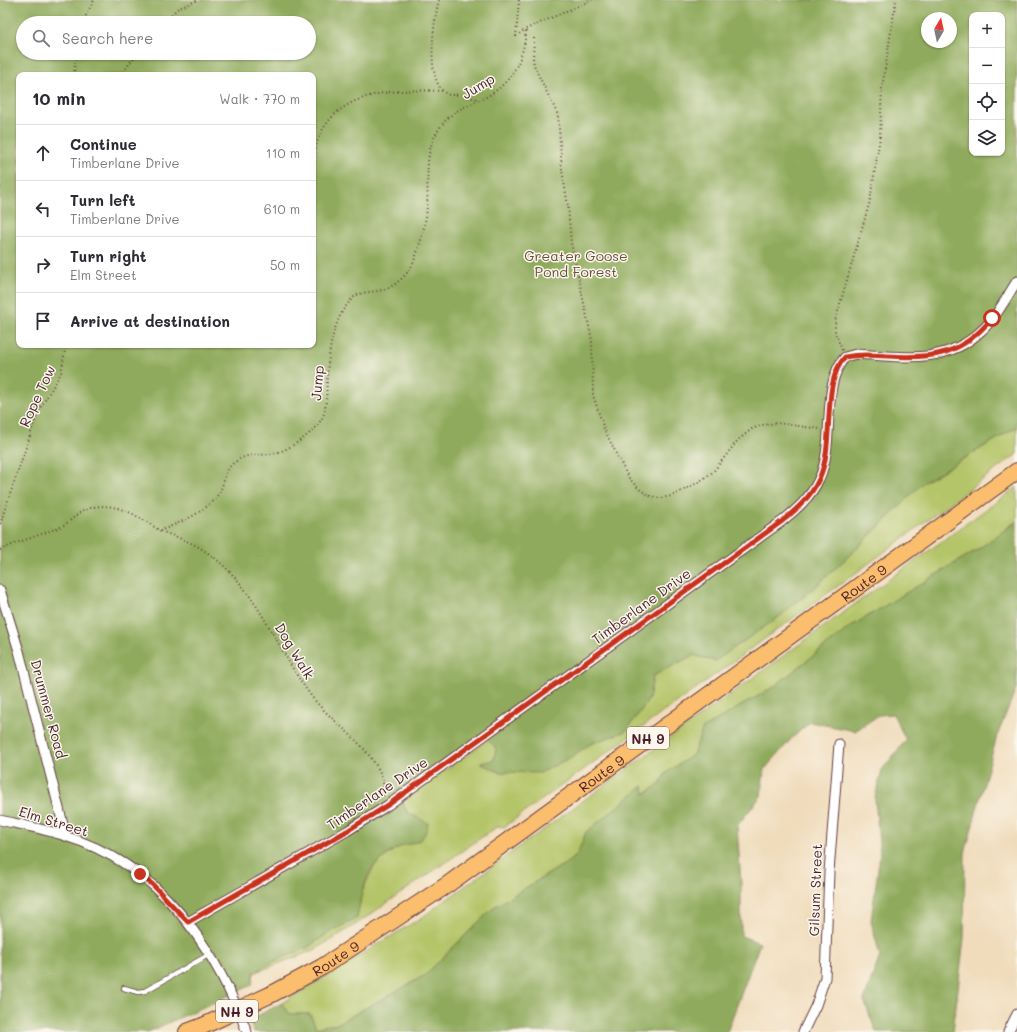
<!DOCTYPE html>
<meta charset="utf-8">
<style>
body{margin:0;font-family:Mali,sans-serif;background:#f2f2f3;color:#2b2b33}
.controls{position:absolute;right:12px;top:12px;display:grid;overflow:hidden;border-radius:8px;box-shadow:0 1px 3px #0004}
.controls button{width:36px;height:36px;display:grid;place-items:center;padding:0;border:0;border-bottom:1px solid #e1e1e2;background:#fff;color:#2b2b33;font:20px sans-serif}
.compass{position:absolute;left:921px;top:12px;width:36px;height:36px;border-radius:50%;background:#fff;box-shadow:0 1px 3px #0004;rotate:9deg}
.stop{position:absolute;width:12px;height:12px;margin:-9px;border:3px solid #c8321e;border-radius:50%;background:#fff}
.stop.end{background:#c8321e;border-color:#fff;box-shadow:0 1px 4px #0008}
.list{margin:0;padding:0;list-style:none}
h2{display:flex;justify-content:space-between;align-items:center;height:52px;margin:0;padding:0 16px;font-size:17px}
h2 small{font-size:13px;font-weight:400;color:#7c7c81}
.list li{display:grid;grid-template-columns:26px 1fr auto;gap:12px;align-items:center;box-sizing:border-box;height:56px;padding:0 16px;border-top:1px solid #e1e1e2}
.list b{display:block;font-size:15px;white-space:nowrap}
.list p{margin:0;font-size:13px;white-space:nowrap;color:#7c7c81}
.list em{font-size:13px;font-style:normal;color:#7c7c81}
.icon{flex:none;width:22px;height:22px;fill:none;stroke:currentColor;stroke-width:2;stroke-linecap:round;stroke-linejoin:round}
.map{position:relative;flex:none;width:1017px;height:1032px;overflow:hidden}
.search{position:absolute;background:#fff;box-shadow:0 1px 3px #0004;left:16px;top:16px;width:300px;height:44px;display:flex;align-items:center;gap:10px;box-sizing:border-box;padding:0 14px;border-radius:22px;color:#7c7c81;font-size:15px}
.panel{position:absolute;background:#fff;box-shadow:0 1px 3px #0004;left:16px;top:72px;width:300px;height:276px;border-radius:8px}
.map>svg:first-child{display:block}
.green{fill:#b4c467;stroke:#7f7249}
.forest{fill:#8faa5c;stroke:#6c6444;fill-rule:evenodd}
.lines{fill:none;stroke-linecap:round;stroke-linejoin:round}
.service-casing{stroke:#633b41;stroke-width:6}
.minor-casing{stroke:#633b41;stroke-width:11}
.trunk-casing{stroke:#633b41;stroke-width:18}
.path{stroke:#633b41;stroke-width:2;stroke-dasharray:1 3;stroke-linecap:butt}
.service{stroke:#fff;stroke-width:4.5}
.minor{stroke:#fff;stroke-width:9}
.trunk{stroke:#fbbd6e;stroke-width:16}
.trunk-bridge-casing{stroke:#633b41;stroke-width:18;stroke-linecap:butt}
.trunk-bridge{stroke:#fbbd6e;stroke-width:16}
.route{stroke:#c8321e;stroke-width:5}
.labels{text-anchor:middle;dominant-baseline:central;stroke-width:3;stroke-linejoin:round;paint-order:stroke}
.shield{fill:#fbf7ec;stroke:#7f6065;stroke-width:1}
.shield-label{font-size:13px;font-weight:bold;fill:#4a1f2b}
.street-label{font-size:14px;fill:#4a1f2b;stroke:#fbf7ec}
.park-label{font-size:14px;fill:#6a513d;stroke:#fbf7ec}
</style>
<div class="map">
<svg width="1017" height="1032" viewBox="0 0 1017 1032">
<rect width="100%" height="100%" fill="#fbf7ec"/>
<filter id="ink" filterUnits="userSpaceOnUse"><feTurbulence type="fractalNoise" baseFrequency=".025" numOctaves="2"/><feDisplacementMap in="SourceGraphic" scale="8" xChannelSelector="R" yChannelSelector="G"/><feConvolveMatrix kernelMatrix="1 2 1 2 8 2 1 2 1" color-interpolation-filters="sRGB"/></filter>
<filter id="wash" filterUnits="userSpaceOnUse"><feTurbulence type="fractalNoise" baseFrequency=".012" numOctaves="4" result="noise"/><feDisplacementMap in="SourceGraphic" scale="16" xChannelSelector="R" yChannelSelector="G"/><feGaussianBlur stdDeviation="0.9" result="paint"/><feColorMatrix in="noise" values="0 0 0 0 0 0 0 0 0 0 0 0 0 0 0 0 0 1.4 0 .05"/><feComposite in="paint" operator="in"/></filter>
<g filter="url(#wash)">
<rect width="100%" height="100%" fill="#f0dcbb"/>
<path class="green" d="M1017 427V454L849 578 504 827 498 826 355 925 314 950 254 973 274 961 307 948 330 932 357 918 362 892 374 866 427 823 407 812 402 801 489 739 496 748 494 760 481 764 571 757 590 744 626 731 649 699 653 676 693 655 715 661 780 616 814 588 853 552 924 482Z
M1017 487V521L980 548 850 627 772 688 703 728 693 755 666 773 660 784 644 794 643 786 586 832 577 855 568 862 494 907 424 976 335 1025 330 1024 316 1028 310 1014H290L282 1003 421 918Z"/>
<path class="forest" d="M0 0H1017V427L924 482 853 552 814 588 780 616 715 661 693 655 653 676 649 699 626 731 590 744 571 757 540 773 499 772 480 763 494 760 496 748 482 734 398 792 407 812 428 823C424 845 415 841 400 847 392 850 381 860 375 865 364 876 360 903 357 918L330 932 307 948 274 961 254 973 252 985 148 1032H0ZM972 15H1002V153H972ZM927 18H951V42H927ZM23 23H309V53H23ZM19 75H313V345H19Z
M1017 521V686L997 736 965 853 964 938 953 1032H876L864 1000 880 956 871 921 880 854 875 798 882 770 906 740 893 714 879 715 855 731 810 722 792 738 764 770 761 796 737 826 741 884V936L760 943 727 1032H254L249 1020 282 1003 290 1014H310L316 1028 335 1025 424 976 494 907 568 862 577 855 586 832 643 786 645 794 660 784 666 773 693 755 703 728 772 688 850 627 980 548Z"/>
</g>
<g filter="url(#ink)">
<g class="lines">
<g class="service-casing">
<path id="service" d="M124 988 138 992 145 991 210 954"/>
</g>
<g class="minor-casing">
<path id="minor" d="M0 590 19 651 66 836
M0 820C22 825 44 829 65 836 160 865 213 944 247 1032
M188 922 347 831 388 805 781 522C796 510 811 497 819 479 836 443 820 385 845 357L856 354C901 357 946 365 981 331 996 318 1006 298 1017 281
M803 1032 816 1005 825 978 829 872 839 744
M1008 1032 1017 1014"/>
</g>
<g class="trunk-casing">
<g id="trunk">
<path id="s1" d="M272 994 322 967 447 885 1017 471"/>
<path d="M187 1032 203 1026"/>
</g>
</g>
<path class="path" d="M439 0C434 20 424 82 447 94 451 96 457 94 462 95 467 96 472 98 477 99
M519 0 516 36 526 29 592 0
M82 23 94 0
M163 23 177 9 198 0
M534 38 533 60 535 68 558 115 562 170 568 206 571 243 592 340 593 395 604 429 628 477 639 489 650 496 661 498 672 496 697 483 713 472 738 440 752 429 762 425 777 423 820 429
M74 75 76 53
M121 75 137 53
M313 197C317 181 313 155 317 142 336 89 397 89 443 91
M842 350 835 333V321L870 201 880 137 882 88 896 0
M0 524 38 412 61 373 66 345
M161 531C176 537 192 542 205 551 256 585 274 645 309 693 327 718 356 735 373 761 377 766 382 775 383 781 384 787 381 792 384 798
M0 550C20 541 40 535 60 527 69 523 75 515 83 511 110 497 139 516 160 531 180 522 209 512 220 491 226 479 223 471 235 462 250 451 260 457 275 453 290 450 317 431 323 416 327 406 326 393 327 382 328 354 332 318 353 298 361 290 376 293 386 289 397 285 410 272 414 261 420 245 426 223 427 207 429 181 423 152 439 129 456 103 477 106 498 89 516 75 525 52 526 29"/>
<use href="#service" class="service"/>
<use href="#minor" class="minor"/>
<use href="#trunk" class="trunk"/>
<g class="trunk-bridge-casing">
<path id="trunk-bridge" d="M203 1026 272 994"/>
</g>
<use href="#trunk-bridge" class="trunk-bridge"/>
</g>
</g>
<g class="lines" filter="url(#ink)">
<path class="route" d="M140 874 153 885 188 922 347 831 388 805 781 522C796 510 811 497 819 479 836 443 820 384 845 357 859 354 873 355 888 356 933 359 962 355 992 318"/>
</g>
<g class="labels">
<g class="shield">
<rect x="627" y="727" width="42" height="22" rx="3"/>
<rect x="216" y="1000" width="42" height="22" rx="3"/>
</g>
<g class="shield-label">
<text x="648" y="738">NH 9</text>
<text x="237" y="1011">NH 9</text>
</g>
<g class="street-label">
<text transform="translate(478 86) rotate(-31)">Jump</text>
<text transform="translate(317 383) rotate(-85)">Jump</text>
<text transform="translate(37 396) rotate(-65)">Rope Tow</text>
<text stroke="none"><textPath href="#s1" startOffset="721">Route 9</textPath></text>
<text transform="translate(641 606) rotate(-36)">Timberlane Drive</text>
<text transform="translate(295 651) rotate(59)">Dog Walk</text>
<text transform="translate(49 709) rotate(75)">Drummer Road</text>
<text stroke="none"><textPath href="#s1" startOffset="397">Route 9</textPath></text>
<text transform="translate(377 793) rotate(-34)">Timberlane Drive</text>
<text transform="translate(54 821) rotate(17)">Elm Street</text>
<text transform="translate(815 890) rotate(-88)">Gilsum Street</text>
<text stroke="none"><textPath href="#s1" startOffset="73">Route 9</textPath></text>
</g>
<g class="park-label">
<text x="576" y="255">Greater Goose<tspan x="576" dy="16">Pond Forest</tspan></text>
</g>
</g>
</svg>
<div class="controls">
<button>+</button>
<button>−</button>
<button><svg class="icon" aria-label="locate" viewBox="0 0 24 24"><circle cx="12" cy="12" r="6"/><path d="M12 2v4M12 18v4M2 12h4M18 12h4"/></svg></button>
<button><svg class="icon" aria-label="layers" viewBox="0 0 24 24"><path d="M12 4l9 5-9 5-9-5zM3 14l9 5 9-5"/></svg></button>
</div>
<svg class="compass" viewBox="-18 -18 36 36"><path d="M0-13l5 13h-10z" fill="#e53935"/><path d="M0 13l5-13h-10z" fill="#7c7c81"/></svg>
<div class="stop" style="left:992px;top:318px"></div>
<div class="stop end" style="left:140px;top:874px"></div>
<div class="search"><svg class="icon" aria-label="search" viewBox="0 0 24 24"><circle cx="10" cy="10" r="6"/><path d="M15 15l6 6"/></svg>Search here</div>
<section class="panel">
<h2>10 min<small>Walk · 770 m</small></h2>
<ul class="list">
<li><svg class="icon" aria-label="ahead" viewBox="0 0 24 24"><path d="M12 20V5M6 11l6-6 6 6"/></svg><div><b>Continue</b><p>Timberlane Drive</p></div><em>110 m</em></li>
<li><svg class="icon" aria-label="left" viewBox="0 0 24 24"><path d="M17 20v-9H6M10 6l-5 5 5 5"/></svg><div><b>Turn left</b><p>Timberlane Drive</p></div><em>610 m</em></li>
<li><svg class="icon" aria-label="right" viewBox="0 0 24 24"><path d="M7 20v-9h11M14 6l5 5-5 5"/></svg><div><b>Turn right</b><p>Elm Street</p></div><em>50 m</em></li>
<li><svg class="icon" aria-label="arrive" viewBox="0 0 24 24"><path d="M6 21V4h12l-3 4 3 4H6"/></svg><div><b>Arrive at destination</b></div></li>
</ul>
</section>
</div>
